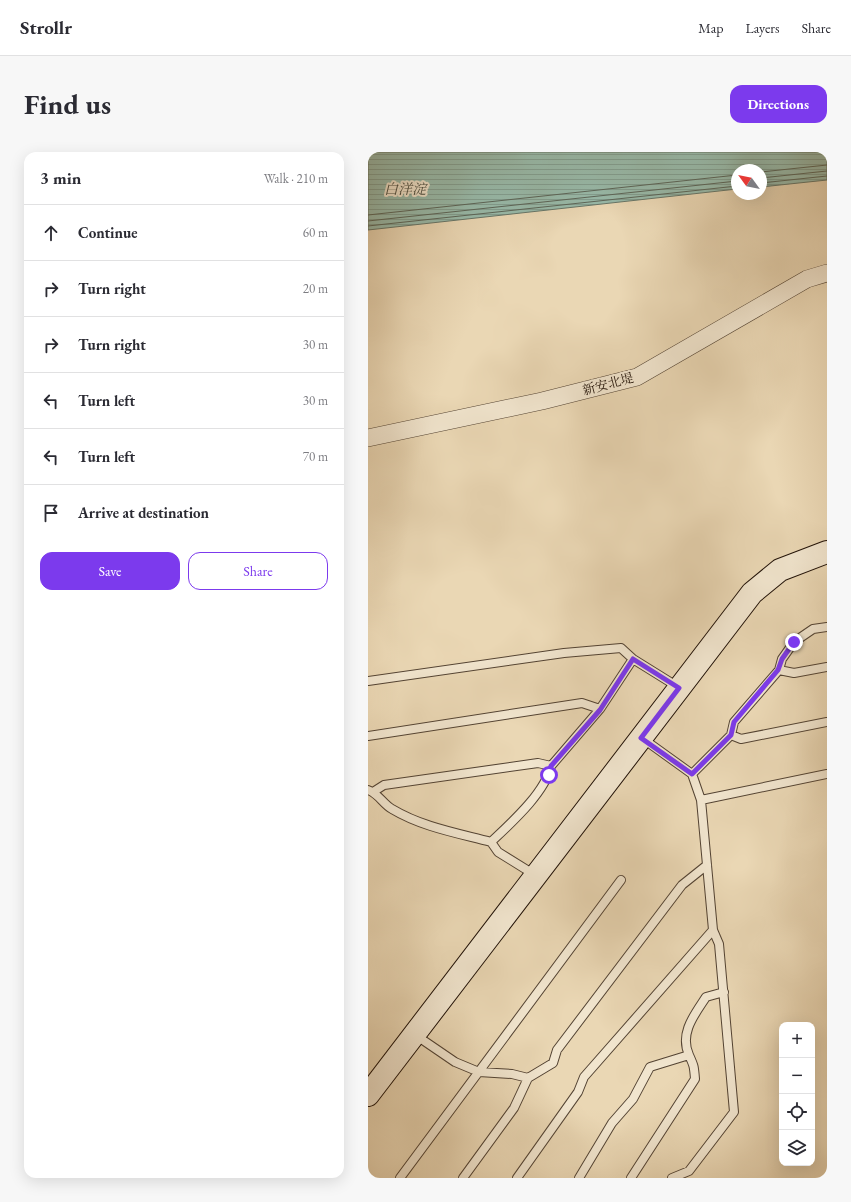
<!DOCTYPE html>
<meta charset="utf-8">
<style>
body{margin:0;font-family:"EB Garamond","Noto Serif SC",serif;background:#f7f7f7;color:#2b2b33}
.controls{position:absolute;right:12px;bottom:12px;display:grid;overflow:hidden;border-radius:8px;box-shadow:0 4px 16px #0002}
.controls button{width:36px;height:36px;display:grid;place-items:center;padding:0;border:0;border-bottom:1px solid #e1e1e2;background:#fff;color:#2b2b33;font:20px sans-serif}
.compass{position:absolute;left:363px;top:12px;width:36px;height:36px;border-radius:50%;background:#fff;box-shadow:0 4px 16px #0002;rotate:303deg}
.stop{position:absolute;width:12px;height:12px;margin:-9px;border:3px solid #7c3aed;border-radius:50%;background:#fff}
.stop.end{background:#7c3aed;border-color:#fff;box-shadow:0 1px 4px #0008}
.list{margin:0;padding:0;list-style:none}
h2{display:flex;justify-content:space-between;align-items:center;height:52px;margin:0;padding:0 16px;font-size:17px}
h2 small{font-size:13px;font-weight:400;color:#7c7c81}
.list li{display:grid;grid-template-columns:26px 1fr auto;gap:12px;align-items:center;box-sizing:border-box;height:56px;padding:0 16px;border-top:1px solid #e1e1e2}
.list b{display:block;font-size:15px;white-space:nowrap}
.list em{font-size:13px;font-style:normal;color:#7c7c81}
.actions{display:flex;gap:8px;padding:12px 16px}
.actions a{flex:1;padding:9px 0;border:1px solid #7c3aed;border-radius:12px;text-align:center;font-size:14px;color:#7c3aed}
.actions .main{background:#7c3aed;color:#fff}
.icon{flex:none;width:22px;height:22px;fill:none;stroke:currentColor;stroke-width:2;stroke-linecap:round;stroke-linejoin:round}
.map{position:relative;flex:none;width:459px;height:1026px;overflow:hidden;border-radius:12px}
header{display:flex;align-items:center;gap:24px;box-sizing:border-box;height:56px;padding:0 20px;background:#fff;border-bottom:1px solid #e1e1e2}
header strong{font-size:19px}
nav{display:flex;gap:22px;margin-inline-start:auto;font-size:14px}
.intro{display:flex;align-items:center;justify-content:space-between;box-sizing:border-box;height:96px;padding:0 24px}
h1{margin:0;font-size:28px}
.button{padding:10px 18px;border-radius:12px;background:#7c3aed;color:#fff;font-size:14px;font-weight:700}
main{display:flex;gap:24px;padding:0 24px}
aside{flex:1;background:#fff;border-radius:12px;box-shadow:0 4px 16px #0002}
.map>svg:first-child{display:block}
.water{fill:url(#water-rules);stroke:#687769}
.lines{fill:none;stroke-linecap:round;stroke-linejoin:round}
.shore{stroke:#5c6659;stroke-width:1}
.lane-casing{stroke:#534333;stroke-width:10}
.street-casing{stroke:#534333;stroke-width:18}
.secondary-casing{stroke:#211208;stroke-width:24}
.lane{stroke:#f1e5ce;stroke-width:8}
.street{stroke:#f1e5ce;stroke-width:17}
.secondary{stroke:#f1e5ce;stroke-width:22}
.route{stroke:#7c3aed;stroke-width:5}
.labels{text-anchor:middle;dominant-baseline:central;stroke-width:4;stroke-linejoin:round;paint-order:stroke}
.street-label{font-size:13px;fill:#211208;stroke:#f1e5ce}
.water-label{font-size:14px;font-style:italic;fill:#4b4d41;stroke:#f1e5ce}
</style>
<header>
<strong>Strollr</strong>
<nav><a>Map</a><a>Layers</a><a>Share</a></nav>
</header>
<div class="intro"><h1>Find us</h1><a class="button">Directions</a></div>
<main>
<aside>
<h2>3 min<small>Walk · 210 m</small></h2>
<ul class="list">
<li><svg class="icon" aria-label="ahead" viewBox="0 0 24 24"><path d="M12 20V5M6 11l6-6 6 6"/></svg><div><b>Continue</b></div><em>60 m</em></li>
<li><svg class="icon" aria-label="right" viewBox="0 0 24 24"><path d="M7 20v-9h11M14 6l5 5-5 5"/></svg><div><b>Turn right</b></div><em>20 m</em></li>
<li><svg class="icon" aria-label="right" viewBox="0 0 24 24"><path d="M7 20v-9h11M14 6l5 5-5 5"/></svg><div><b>Turn right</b></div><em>30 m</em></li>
<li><svg class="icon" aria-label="left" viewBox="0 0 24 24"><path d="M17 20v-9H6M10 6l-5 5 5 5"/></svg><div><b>Turn left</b></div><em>30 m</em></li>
<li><svg class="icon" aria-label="left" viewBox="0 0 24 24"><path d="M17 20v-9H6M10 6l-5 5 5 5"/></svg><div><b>Turn left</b></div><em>70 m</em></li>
<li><svg class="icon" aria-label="arrive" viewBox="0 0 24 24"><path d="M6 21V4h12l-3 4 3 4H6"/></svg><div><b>Arrive at destination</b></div></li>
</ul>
<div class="actions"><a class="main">Save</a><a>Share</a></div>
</aside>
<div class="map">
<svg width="459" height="1026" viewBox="0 0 459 1026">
<defs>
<pattern id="water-rules" width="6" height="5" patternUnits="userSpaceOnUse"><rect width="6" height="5" fill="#98baaa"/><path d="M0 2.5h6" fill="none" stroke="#839f91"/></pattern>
</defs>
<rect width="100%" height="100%" fill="#ead7b4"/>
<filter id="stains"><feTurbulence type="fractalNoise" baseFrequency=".005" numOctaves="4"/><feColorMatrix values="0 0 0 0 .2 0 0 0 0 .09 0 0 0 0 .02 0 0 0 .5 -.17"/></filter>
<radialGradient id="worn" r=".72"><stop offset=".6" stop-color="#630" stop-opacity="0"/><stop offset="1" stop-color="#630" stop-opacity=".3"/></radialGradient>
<path class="water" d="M0 0H459V28L393 35V18H369V37L0 78Z"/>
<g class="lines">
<path class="shore" d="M393 20 459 13
M393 26 459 19
M393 31 459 24
M0 63 369 23
M0 69 369 29
M0 74 369 34"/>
<g class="lane-casing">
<path id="lane" d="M411 518 426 521 459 515
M0 529 196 501 253 496 265 507 310 535
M363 583 373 587 459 570
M0 584 214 551 232 557
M274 586 324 622 363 583 366 570 411 518 414 507 426 490 445 477 459 475
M0 638C10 641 15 652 24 657 54 675 89 681 123 690L130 700 167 723
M5 640 16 633 170 611 183 614
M333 648 459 622
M123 690C143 671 177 641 183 614L232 557 265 507
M46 882 87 910 111 920 144 922 160 926
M32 1026 253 728
M95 1026 146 956 160 926 185 911 189 898 314 733 339 713
M149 1026 210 940 216 925 345 778
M211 1026 244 971 265 947 282 915 321 903
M263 1026 327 927C326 914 326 914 321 903 311 881 327 862 338 845L356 840
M304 1026 321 1019 366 960 351 792 345 778 333 648 324 622"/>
</g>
<g class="street-casing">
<path id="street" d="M0 286 174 249 269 225 439 127 459 121"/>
</g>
<g class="secondary-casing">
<path id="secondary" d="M0 943 384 441 412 418 459 400"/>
</g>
<use href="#lane" class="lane"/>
<use href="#street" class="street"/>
<use href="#secondary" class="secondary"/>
</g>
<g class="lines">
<path class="route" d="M181 623 183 614 232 558 265 507 311 536 273 586 324 622 363 583 366 570 410 518 414 507 426 490"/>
</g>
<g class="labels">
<g class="street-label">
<text transform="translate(240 232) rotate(-15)">新安北堤</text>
</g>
<g class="water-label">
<text x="37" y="37">白洋淀</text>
</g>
</g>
<rect width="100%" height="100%" filter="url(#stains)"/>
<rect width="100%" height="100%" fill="url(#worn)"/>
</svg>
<div class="controls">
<button>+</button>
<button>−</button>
<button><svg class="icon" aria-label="locate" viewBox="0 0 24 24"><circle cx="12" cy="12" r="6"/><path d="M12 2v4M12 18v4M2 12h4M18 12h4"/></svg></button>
<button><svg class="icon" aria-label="layers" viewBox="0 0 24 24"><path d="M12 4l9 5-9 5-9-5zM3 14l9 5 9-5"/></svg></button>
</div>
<svg class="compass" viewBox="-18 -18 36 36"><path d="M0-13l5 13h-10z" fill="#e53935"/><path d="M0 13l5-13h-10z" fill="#7c7c81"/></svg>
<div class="stop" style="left:181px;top:623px"></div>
<div class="stop end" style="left:426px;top:490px"></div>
</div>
</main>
